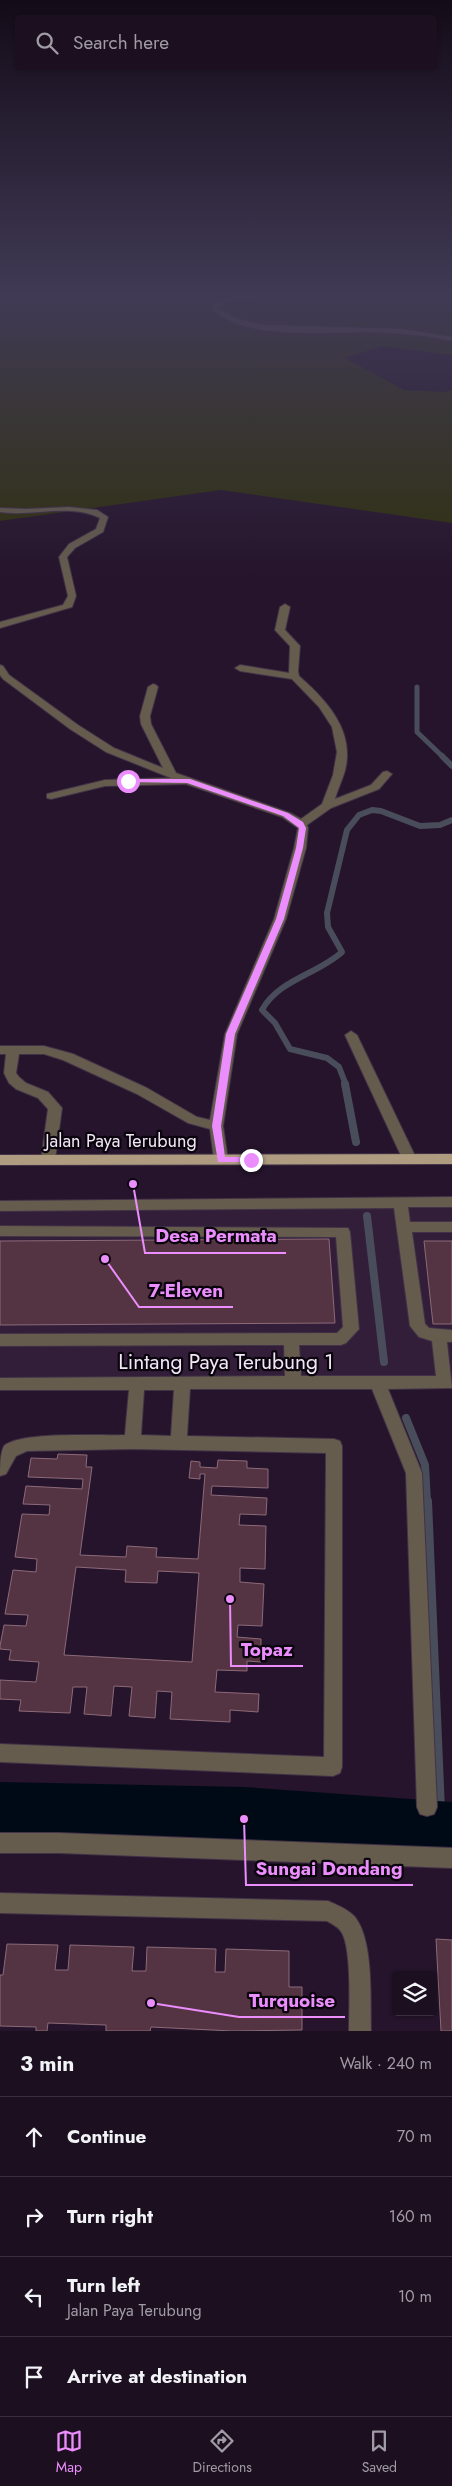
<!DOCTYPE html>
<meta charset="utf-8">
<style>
body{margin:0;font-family:Jost,sans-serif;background:#291d2d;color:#f1f3f6}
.controls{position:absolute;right:15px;bottom:15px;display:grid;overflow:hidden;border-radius:5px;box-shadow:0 1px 4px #0004}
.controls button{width:45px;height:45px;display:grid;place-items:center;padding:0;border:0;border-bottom:1px solid #3a2f3e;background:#1c0f20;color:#f1f3f6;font:25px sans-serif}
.stop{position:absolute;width:15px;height:15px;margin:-11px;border:4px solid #eb8dfc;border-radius:50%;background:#fff}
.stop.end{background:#eb8dfc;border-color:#fff;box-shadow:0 1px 5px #0008}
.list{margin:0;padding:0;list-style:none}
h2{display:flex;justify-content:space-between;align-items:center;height:65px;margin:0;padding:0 20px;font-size:21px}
h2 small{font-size:16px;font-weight:400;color:#a09ca5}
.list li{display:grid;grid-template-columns:32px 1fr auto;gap:15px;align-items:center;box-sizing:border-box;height:80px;padding:0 20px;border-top:1px solid #3a2f3e}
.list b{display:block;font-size:19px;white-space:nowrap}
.list p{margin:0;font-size:16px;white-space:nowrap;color:#a09ca5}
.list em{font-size:16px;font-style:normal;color:#a09ca5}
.icon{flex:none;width:28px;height:28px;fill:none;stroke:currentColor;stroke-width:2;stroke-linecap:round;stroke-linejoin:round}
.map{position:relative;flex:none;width:452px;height:2031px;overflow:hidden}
.search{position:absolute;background:#1c0f20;box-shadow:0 1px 4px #0004;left:15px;right:15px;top:15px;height:55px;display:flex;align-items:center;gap:12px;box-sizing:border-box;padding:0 18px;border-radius:5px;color:#a09ca5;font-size:19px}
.sheet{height:385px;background:#1c0f20}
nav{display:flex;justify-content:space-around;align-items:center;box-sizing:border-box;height:70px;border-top:1px solid #3a2f3e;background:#1c0f20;font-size:14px;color:#a09ca5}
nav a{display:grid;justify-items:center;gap:2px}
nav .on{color:#eb8dfc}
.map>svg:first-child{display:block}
.built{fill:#331e3a}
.green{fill:#2f300e}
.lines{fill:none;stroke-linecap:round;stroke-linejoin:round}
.stream-far3{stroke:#494c5a;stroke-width:5}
.stream-far2{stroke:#494c5a;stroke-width:6}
.stream-far1{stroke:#494c5a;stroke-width:8}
.stream{stroke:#494c5a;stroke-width:10}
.river{fill:#000a17;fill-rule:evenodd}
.building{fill:#543342;stroke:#8c6a79;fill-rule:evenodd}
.minor-casing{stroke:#423247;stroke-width:2}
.major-casing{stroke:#423247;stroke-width:2}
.minor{fill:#655c4e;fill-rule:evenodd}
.major{fill:#af9c80;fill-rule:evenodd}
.route{fill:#eb8dfc}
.labels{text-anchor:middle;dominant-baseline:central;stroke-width:4.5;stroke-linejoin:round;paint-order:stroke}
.street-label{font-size:18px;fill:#f2e7f6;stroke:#0a040d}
.near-street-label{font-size:21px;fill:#f2e7f6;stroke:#0a040d}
.leader{fill:none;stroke:#eb8dfc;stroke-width:2}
.callout-dot{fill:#eb8dfc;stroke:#0a040d;stroke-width:2}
.callout-label{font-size:19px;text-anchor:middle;font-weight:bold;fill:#eb8dfc;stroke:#0a040d;stroke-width:4.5;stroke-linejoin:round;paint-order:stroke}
</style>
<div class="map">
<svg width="452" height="2031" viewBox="0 0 452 2031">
<rect width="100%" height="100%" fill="#25142b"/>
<path class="built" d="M452 1202V1382L0 1384V1206Z"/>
<path class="green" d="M452 294V355L382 346 345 358 404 390 445 392 452 390V523L221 490 0 521V295Z"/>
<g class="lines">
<path class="stream-far3" d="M417 687V732L443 757"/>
<path class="stream-far2" d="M442 756 452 766
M346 1085 339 1067 327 1058 290 1049 275 1023 262 1010C278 980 318 974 342 952L328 927 327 913 347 830 359 815 372 810 381 811 420 826 440 825 452 820"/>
<path class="stream-far1" d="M345 1084 356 1142
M367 1216 384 1362
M406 1418 425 1465 427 1502"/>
<path class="stream" d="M427 1501 441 1834"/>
<path class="river" d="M0 1782 244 1787 452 1802V1866L244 1851 0 1846Z"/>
</g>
<path class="building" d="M329 1239 335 1323 0 1325V1241Z
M424 1241H452V1324H433Z
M58 1454 87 1455 86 1467H92L80 1555 126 1557 127 1546 157 1548 156 1557 198 1559 205 1474H200V1479L189 1478 191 1461 200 1462V1467L217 1468 218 1460 247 1461V1468L268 1469V1488L212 1486 211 1495 267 1498 266 1515 240 1514 239 1525 266 1526 265 1569 240 1568V1582L264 1584 262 1626 238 1625 237 1637 261 1639V1662L247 1661V1671L217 1670 215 1692 259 1694 258 1712 230 1710V1722L170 1719 172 1692 157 1691 155 1718 129 1716 132 1687 114 1686 111 1716 84 1714 87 1687H73L70 1713 19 1711 21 1700 0 1699V1680L36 1682 39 1662 9 1660 11 1650 0 1649V1646L4 1625 26 1626 28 1615 5 1614 13 1570 36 1572 37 1559 15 1557 22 1514 49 1515 50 1505 23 1504 26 1486 82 1489 83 1479 28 1477 31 1458 57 1459ZM76 1567 126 1570 125 1582 157 1583 158 1571 199 1573 192 1662 64 1655Z
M436 1939 452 1940V2031H441Z
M7 1944 58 1945 55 1970H68L70 1945 134 1947 132 1971H146L147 1947 216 1949 215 1972H225L226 1949 289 1951V1987H302V2030L232 2031 151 2027 150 2031H106V2025L48 2023 47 2031H36V2027L0 2026V1975H3Z"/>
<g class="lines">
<g class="minor-casing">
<path id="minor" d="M253 294H275L226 302 218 308C233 319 247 322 265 325L402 329 452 337V341C426 335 399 333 372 332 328 331 244 342 212 308 220 295 239 296 253 294Z
M69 507 97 510 108 517 103 532 75 548 67 557 76 596 72 607 0 628V622L63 605 68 596 59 557 69 544 96 529 100 518C70 503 32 517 0 512V508L26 509Z
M285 604 290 607 285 630 300 646 298 671 299 676C325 699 353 728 346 766 344 777 338 788 335 799L371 785 383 772 387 771 392 774 379 789 331 808 307 825 308 828 306 848 286 919 237 1034 223 1126 228 1160 226 1163H216L214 1160 210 1129 188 1123 137 1094 63 1060 44 1054H19L16 1073 19 1077 26 1083 48 1092 62 1108 55 1160 53 1163H43L41 1160 48 1109 38 1098 16 1089 9 1083 4 1073 6 1054H0V1046H44L73 1054 147 1088 197 1117 210 1120 225 1034 274 919 294 848 298 828 282 817 186 784 105 786 51 799 47 798V794L105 780 171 778 106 752 70 729 3 679 0 675V665L3 666 9 675 78 725 114 748 163 768 141 724 140 716 148 687 153 684 156 685 158 687 150 716 151 724 176 773 290 813 301 819 322 804 333 775 337 752 332 727 319 707 292 679 240 671 235 668 240 665 289 673 290 646 275 630 280 607Z
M351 1031 357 1035 417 1160 415 1163H405L403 1160 345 1035Z
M452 1197V1207H408L410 1222H452V1232H412L425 1324 429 1328 452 1330V1342H447L452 1388 388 1389 422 1473 437 1807 434 1814 427 1816 420 1814 417 1807 406 1473 372 1389H190L187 1436 334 1439 340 1441 342 1446V1767L340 1773 333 1776 0 1762V1744L324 1757 326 1453 133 1449 27 1451 16 1456 6 1474 0 1476C0 1467 0 1453 4 1446 20 1431 101 1436 125 1435L129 1390H0V1378L285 1376 284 1345 0 1346V1334L337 1333 343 1327 336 1237 0 1236V1226L348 1228 350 1232 359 1329 346 1343 341 1345H299L301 1376H436L432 1341 419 1337 410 1326 394 1208 0 1211V1201ZM144 1390H174L171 1436 141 1435Z
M0 1833H59L452 1848V1868L59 1853H0Z
M0 1893 328 1901C337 1905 348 1909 355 1917 374 1941 370 2001 371 2031H349C349 2008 352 1952 342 1933 339 1927 332 1924 327 1921L0 1913Z"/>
</g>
<g class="major-casing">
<path id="major" d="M452 1154V1164L0 1165V1155Z"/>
</g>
<use href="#minor" class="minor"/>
<use href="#major" class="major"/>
</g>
<linearGradient id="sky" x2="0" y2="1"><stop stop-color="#140b18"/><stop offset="0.51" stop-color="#403a55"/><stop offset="1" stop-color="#403a55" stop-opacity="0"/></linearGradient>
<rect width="452" height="579" fill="url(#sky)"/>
<path class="route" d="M128 779H190L288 813 303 822 306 828 303 848 284 919 235 1034 221 1126 225 1157H251L256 1160 255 1162H218L212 1126 226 1034 276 919 296 848 299 828 283 816 187 783 126 782Z"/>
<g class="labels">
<g class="street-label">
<text x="121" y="1141">Jalan Paya Terubung</text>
</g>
<g class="near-street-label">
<text x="226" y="1362">Lintang Paya Terubung 1</text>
</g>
</g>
<path class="leader" d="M133 1184L145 1253H286M105 1259L139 1307H233M230 1599L231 1666H303M244 1819L246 1885H413M151 2003L239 2017H345"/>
<g class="callout-dot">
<circle cx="133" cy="1184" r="5"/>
<circle cx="105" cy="1259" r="5"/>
<circle cx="230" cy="1599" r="5"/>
<circle cx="244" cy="1819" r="5"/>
<circle cx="151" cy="2003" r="5"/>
</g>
<g class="callout-label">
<text x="216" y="1242">Desa Permata</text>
<text x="186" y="1297">7-Eleven</text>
<text x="267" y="1656">Topaz</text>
<text x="329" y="1875">Sungai Dondang</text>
<text x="292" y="2007">Turquoise</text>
</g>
</svg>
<div class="controls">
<button><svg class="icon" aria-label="layers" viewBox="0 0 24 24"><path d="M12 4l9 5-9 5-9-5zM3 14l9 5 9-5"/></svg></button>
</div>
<div class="stop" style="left:128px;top:781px"></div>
<div class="stop end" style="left:251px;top:1160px"></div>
<div class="search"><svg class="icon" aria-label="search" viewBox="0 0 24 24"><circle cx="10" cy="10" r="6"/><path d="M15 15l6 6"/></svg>Search here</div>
</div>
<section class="sheet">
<h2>3 min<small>Walk · 240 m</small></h2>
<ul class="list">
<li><svg class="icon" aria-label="ahead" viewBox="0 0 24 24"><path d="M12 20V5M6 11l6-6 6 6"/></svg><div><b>Continue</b></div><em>70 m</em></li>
<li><svg class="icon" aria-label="right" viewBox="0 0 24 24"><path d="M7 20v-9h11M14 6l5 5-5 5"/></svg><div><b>Turn right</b></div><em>160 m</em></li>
<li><svg class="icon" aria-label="left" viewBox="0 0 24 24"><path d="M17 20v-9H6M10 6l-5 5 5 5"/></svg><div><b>Turn left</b><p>Jalan Paya Terubung</p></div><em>10 m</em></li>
<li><svg class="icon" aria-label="arrive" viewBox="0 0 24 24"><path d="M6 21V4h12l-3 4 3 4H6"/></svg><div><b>Arrive at destination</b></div></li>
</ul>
</section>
<nav>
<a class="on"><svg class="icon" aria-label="map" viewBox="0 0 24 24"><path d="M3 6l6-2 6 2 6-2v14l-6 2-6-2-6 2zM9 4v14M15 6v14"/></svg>Map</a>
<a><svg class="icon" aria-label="directions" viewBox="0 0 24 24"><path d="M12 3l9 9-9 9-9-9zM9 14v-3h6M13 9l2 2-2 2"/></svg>Directions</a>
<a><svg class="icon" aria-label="saved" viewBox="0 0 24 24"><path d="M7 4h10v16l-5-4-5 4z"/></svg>Saved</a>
</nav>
